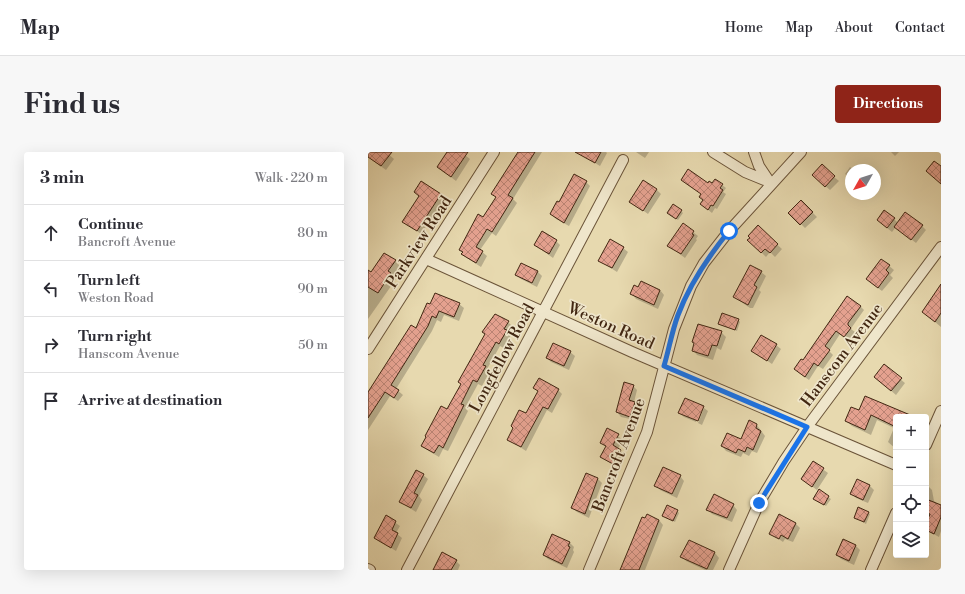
<!DOCTYPE html>
<meta charset="utf-8">
<style>
body{margin:0;font-family:"Libre Bodoni",serif;background:#f7f7f7;color:#2b2b33}
.controls{position:absolute;right:12px;bottom:12px;display:grid;overflow:hidden;border-radius:4px;box-shadow:0 4px 16px #0002}
.controls button{width:36px;height:36px;display:grid;place-items:center;padding:0;border:0;border-bottom:1px solid #e1e1e2;background:#fff;color:#2b2b33;font:20px sans-serif}
.compass{position:absolute;left:477px;top:12px;width:36px;height:36px;border-radius:50%;background:#fff;box-shadow:0 4px 16px #0002;rotate:231deg}
.stop{position:absolute;width:12px;height:12px;margin:-9px;border:3px solid #1a73e8;border-radius:50%;background:#fff}
.stop.end{background:#1a73e8;border-color:#fff;box-shadow:0 1px 4px #0008}
.list{margin:0;padding:0;list-style:none}
h2{display:flex;justify-content:space-between;align-items:center;height:52px;margin:0;padding:0 16px;font-size:17px}
h2 small{font-size:13px;font-weight:400;color:#7c7c81}
.list li{display:grid;grid-template-columns:26px 1fr auto;gap:12px;align-items:center;box-sizing:border-box;height:56px;padding:0 16px;border-top:1px solid #e1e1e2}
.list b{display:block;font-size:15px;white-space:nowrap}
.list p{margin:0;font-size:13px;white-space:nowrap;color:#7c7c81}
.list em{font-size:13px;font-style:normal;color:#7c7c81}
.icon{flex:none;width:22px;height:22px;fill:none;stroke:currentColor;stroke-width:2;stroke-linecap:round;stroke-linejoin:round}
.map{position:relative;flex:none;width:573px;height:418px;overflow:hidden;border-radius:4px}
header{display:flex;align-items:center;gap:24px;box-sizing:border-box;height:56px;padding:0 20px;background:#fff;border-bottom:1px solid #e1e1e2}
header strong{font-size:19px}
nav{display:flex;gap:22px;margin-inline-start:auto;font-size:14px}
.intro{display:flex;align-items:center;justify-content:space-between;box-sizing:border-box;height:96px;padding:0 24px}
h1{margin:0;font-size:28px}
.button{padding:10px 18px;border-radius:4px;background:#8f2418;color:#fff;font-size:14px;font-weight:700}
main{display:flex;gap:24px;padding:0 24px}
aside{flex:1;background:#fff;border-radius:4px;box-shadow:0 4px 16px #0002}
.map>svg:first-child{display:block}
.shadow{fill:#0003}
.building{fill:url(#building-cross-hatch);stroke:#422712}
.lines{fill:none;stroke-linecap:round;stroke-linejoin:round}
.minor-casing{stroke:#6b5439;stroke-width:12}
.minor{stroke:#efe6cb;stroke-width:10}
.route{stroke:#1a73e8;stroke-width:5}
.labels{text-anchor:middle;dominant-baseline:central;stroke-width:3.5;stroke-linejoin:round;paint-order:stroke}
.street-label{font-size:16px;fill:#422712;stroke:#efe6cb}
</style>
<header>
<strong>Map</strong>
<nav><a>Home</a><a>Map</a><a>About</a><a>Contact</a></nav>
</header>
<div class="intro"><h1>Find us</h1><a class="button">Directions</a></div>
<main>
<aside>
<h2>3 min<small>Walk · 220 m</small></h2>
<ul class="list">
<li><svg class="icon" aria-label="ahead" viewBox="0 0 24 24"><path d="M12 20V5M6 11l6-6 6 6"/></svg><div><b>Continue</b><p>Bancroft Avenue</p></div><em>80 m</em></li>
<li><svg class="icon" aria-label="left" viewBox="0 0 24 24"><path d="M17 20v-9H6M10 6l-5 5 5 5"/></svg><div><b>Turn left</b><p>Weston Road</p></div><em>90 m</em></li>
<li><svg class="icon" aria-label="right" viewBox="0 0 24 24"><path d="M7 20v-9h11M14 6l5 5-5 5"/></svg><div><b>Turn right</b><p>Hanscom Avenue</p></div><em>50 m</em></li>
<li><svg class="icon" aria-label="arrive" viewBox="0 0 24 24"><path d="M6 21V4h12l-3 4 3 4H6"/></svg><div><b>Arrive at destination</b></div></li>
</ul>
</aside>
<div class="map">
<svg width="573" height="418" viewBox="0 0 573 418">
<defs>
<pattern id="building-cross-hatch" width="8" height="8" patternUnits="userSpaceOnUse"><rect width="8" height="8" fill="#e4a18f"/><path d="M0 0l8 8M0 8l8-8" fill="none" stroke="#ba8373"/></pattern>
</defs>
<rect width="100%" height="100%" fill="#e7d9af"/>
<filter id="stains"><feTurbulence type="fractalNoise" baseFrequency=".005" numOctaves="4"/><feColorMatrix values="0 0 0 0 .2 0 0 0 0 .09 0 0 0 0 .02 0 0 0 .5 -.17"/></filter>
<radialGradient id="worn" r=".72"><stop offset=".6" stop-color="#630" stop-opacity="0"/><stop offset="1" stop-color="#630" stop-opacity=".3"/></radialGradient>
<path class="shadow" d="M0 0H18L26 7 18 18 0 5Z
M80 0H93L102 7 88 29 70 15Z
M150 0H174L145 47 149 51 128 84 124 81 112 98 119 104 113 115 99 106 92 98 128 46 125 42Z
M220 0H238L239 1 232 14 217 5Z
M268 0H281L277 6Z
M523 0H531L527 4Z
M482 15 486 18H483V27L477 22Z
M466 25 471 29 462 38 450 28Z
M314 28 354 33 358 36 355 40 358 42 349 57 347 56 344 61 333 52 336 48 334 42Z
M218 30 222 34 201 74 188 67 183 62 191 51Z
M288 37 293 42 280 62 263 50Z
M47 40 72 43 77 47 53 82 36 70 52 45Z
M434 50 449 65 437 76 422 61Z
M313 59 315 61 310 68 302 63Z
M526 67 530 71 554 74 558 78 548 91 528 75 524 80 514 72Z
M390 75 414 97 407 105 402 100 398 105 381 88Z
M325 80 330 84 328 87 329 88 317 106 301 94Z
M188 89 192 93 185 106 167 93Z
M255 96 260 100 249 120 232 109Z
M514 108 526 118 522 123 525 126 514 139 503 131Z
M27 109 33 115 26 125 28 127 0 167V119L4 121Z
M153 112 170 120 174 124 169 135 153 127 148 123Z
M393 120 398 124 391 138 393 140 385 156H382L366 145Z
M292 138 296 143 290 157 268 147 264 142Z
M59 152H91L96 156 91 169 76 163 73 170 69 168 64 179 28 237 35 243 30 249 22 244 0 278V241L49 178Z
M573 153V175L555 160Z
M492 154 496 158 484 175 483 177 487 180 481 188 472 182 461 199 465 203 455 217 450 214 441 228 431 221 427 217Z
M370 168 372 170 369 179 351 172Z
M140 170 144 174 140 181 143 183 136 196 132 194 119 217 122 219 114 234 110 232 97 256 100 259 80 299 75 297 71 305 59 298 55 294Z
M353 180 358 185 353 198 349 196 345 208 329 203 325 198Z
M408 193 413 197 404 212 385 199Z
M202 200 207 204 201 218 183 210 179 206Z
M516 214 537 231 528 243 507 225Z
M265 234 269 238 266 250 270 255 267 268 253 265 249 260Z
M167 236 190 238 194 242 184 261 179 258 158 299 140 287 158 263 171 240Z
M334 255 328 270 316 265 311 261 336 255Z
M336 256 340 259 334 273 330 271Z
M491 260 543 265H528V297L520 290 526 276 509 268 503 283 484 274 478 269Z
M389 273 397 284 389 301 384 299 381 304 375 301 373 305 358 299 354 294 373 288Z
M240 277 255 288 250 297 257 303 250 316 233 305 238 295 233 290Z
M445 310 460 321 449 338 434 327Z
M55 323 60 327 51 344 54 348 48 360 32 350Z
M312 324 316 329 309 346 292 338 288 333Z
M230 327 234 331 221 366 209 360 204 356Z
M501 333 506 338 500 351 488 346 484 342Z
M560 334 564 338 566 349 573 355V379L571 385 558 378 562 364 558 362V340Z
M451 339 463 347 458 354 448 348Z
M365 353 369 358 364 370 344 362 340 357Z
M309 359 311 361 307 370 295 364Z
M500 361 502 362 498 372 487 365Z
M279 363 291 368 295 373 277 418H252L274 366 277 367Z
M411 364 428 372 432 376 425 390 417 387 415 390 402 381Z
M19 365 32 374 28 381 34 386 28 399 7 386Z
M185 383 202 391 206 395 205 398 206 400 199 416 180 407 176 403Z
M321 389 347 401 351 406 345 418H337L318 409 314 404Z
M475 389 488 394 492 398 486 413 473 407 469 403Z
M88 409 92 413 90 418H66Z"/>
<path class="building" d="M0 0H24L13 14 0 5Z
M79 0H100L83 25 69 15Z
M150 0H167L140 43 145 46 124 80 119 77 108 95 115 99 108 111 93 102 95 100 91 98 110 62 115 65 128 45 123 42Z
M207 0H233L227 11Z
M566 9 573 14V32L558 19Z
M454 12 467 24 457 35 444 23Z
M320 17 340 31 341 29 344 31 347 27 355 32 352 36 355 38 345 54 343 53 340 58 332 52 335 48 331 45 333 42 313 28Z
M206 22 219 29 196 71 182 62 189 49 191 50Z
M275 28 289 37 275 59 261 50Z
M53 29 73 42 49 79 34 70 51 44 46 40Z
M433 48 445 60 432 73 420 61Z
M305 52 314 58 308 67 299 61Z
M516 58 527 66 519 76 509 68Z
M537 60 555 73 543 88 526 75Z
M315 71 326 79 324 82 326 83 313 102 299 94Z
M390 73 410 92 402 101 397 97 393 101 379 88 382 86 380 84Z
M174 79 189 88 181 102 166 93Z
M242 87 256 95 244 116 230 109Z
M16 101 28 108 20 119 23 121 10 141 0 135V118L3 120Z
M513 107 522 113 518 118 521 121 510 136 498 127Z
M153 111 170 119 164 131 147 123Z
M382 113 394 119 386 133 389 135 380 153 365 145Z
M273 129 292 138 286 153 262 142 266 133 270 135Z
M573 132V161L567 170 554 160Z
M67 141 92 151 86 165 71 159 68 166 64 164 60 174 23 233 31 238 26 246 17 240 0 266V240L43 173 48 176 59 151 62 152Z
M479 144 493 154 480 171V173L483 176 476 185 468 179 457 194 462 198 450 214 446 211 437 225 426 217 433 207 435 208Z
M354 161 371 167 367 178 350 172Z
M127 162 141 169 136 177 139 178 131 192 128 190 115 213 118 214 109 230 105 228 93 252 96 253 75 296 71 293 66 301 53 294 58 285 57 284 73 254 79 257 93 232 90 230 117 182 114 180Z
M330 172 354 179 349 194 344 193 340 204 324 199 326 191 324 190Z
M393 183 409 192 399 209 383 199Z
M185 191 203 199 196 214 178 206Z
M516 212 534 226 523 239 506 225Z
M171 226 191 237 180 257 175 255 153 295 139 288 145 276 143 274 151 258 158 261 170 239 165 236Z
M256 230 266 233 261 248 267 250 262 265 248 260Z
M497 244 547 265H528V275L503 263 497 278 477 269 483 255 491 258Z
M317 246 336 254 330 269 310 261Z
M381 268 389 272 388 276 393 279 385 298 379 295 377 300 370 297 368 301 353 294 359 281 373 287Z
M239 276 251 282 245 293 253 298 245 312 232 305 238 294 232 291Z
M445 309 456 316 444 335 433 327Z
M295 315 313 323 304 342 286 334Z
M48 318 56 322 46 341 50 343 43 356 31 350Z
M218 321 230 326 217 362 203 356Z
M489 327 502 333 495 348 482 342Z
M451 337 461 344 456 353 445 347Z
M346 342 366 352 359 366 338 358Z
M558 347 573 353V365L566 382 558 378V372L562 362 558 361Z
M299 353 310 358 305 369 294 364Z
M490 355 501 360 496 370 486 366Z
M279 362 291 368 271 418H252L274 365 277 366Z
M411 362 428 371 420 387 413 383 411 387 401 382Z
M18 363 28 369 24 378 30 381 23 396 6 386Z
M184 382 202 390 200 394 202 395 194 412 175 403Z
M475 387 488 393 481 409 468 403Z
M321 388 347 400 339 417 312 405Z
M74 400 89 408 83 418H65Z"/>
<g class="lines">
<g class="minor-casing">
<path id="minor" d="M345 0 377 20 404 31
M386 0 391 14 401 29
M58 107 264 200 528 313
M0 197 126 0
M558 293 573 259
M0 417 2 418
M39 418 255 8
M221 418 279 280 306 177 323 134 336 111 361 79 433 0
M361 418 391 351 416 309 439 275 573 95
M503 418 528 361"/>
</g>
<use href="#minor" class="minor"/>
</g>
<g class="lines">
<path class="route" d="M361 79C340 105 322 131 310 163 304 179 301 197 296 214L439 275 391 351"/>
</g>
<g class="labels">
<g class="street-label">
<text transform="translate(51 90) rotate(-57)">Parkview Road</text>
<text transform="translate(243 174) rotate(24)">Weston Road</text>
<text transform="translate(474 203) rotate(-53)">Hanscom Avenue</text>
<text transform="translate(134 206) rotate(-62)">Longfellow Road</text>
<text transform="translate(251 303) rotate(-69)">Bancroft Avenue</text>
</g>
</g>
<rect width="100%" height="100%" filter="url(#stains)"/>
<rect width="100%" height="100%" fill="url(#worn)"/>
</svg>
<div class="controls">
<button>+</button>
<button>−</button>
<button><svg class="icon" aria-label="locate" viewBox="0 0 24 24"><circle cx="12" cy="12" r="6"/><path d="M12 2v4M12 18v4M2 12h4M18 12h4"/></svg></button>
<button><svg class="icon" aria-label="layers" viewBox="0 0 24 24"><path d="M12 4l9 5-9 5-9-5zM3 14l9 5 9-5"/></svg></button>
</div>
<svg class="compass" viewBox="-18 -18 36 36"><path d="M0-13l5 13h-10z" fill="#e53935"/><path d="M0 13l5-13h-10z" fill="#7c7c81"/></svg>
<div class="stop" style="left:361px;top:79px"></div>
<div class="stop end" style="left:391px;top:351px"></div>
</div>
</main>
